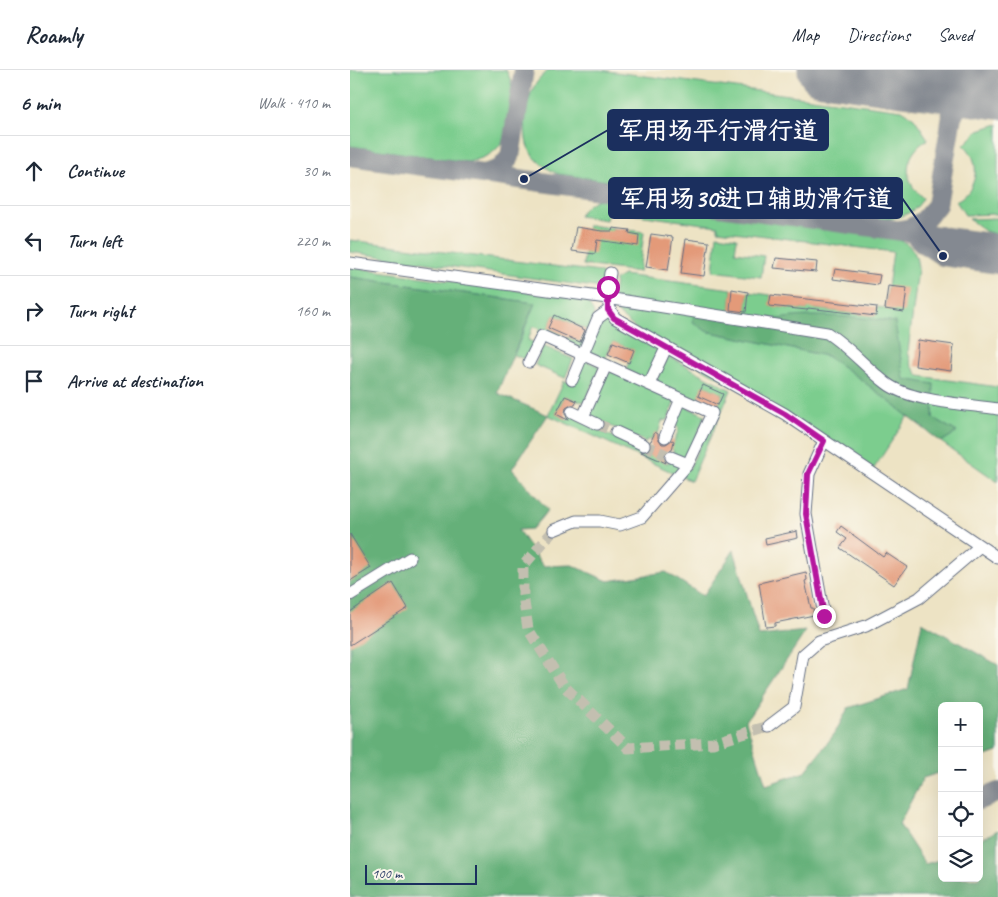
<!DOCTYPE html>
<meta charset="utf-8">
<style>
body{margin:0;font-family:Caveat,"LXGW WenKai TC",sans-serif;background:#f6f6f7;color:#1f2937}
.controls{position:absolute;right:15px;bottom:15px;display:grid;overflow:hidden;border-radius:8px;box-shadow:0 5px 20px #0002}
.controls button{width:45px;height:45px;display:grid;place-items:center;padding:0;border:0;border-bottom:1px solid #e0e1e3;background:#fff;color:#1f2937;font:25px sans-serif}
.scale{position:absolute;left:15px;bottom:12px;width:112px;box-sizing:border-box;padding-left:5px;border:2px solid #1b2f5e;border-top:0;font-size:14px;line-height:18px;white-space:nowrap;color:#1b2f5e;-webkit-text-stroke:4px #fbf7ec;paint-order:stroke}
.stop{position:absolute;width:15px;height:15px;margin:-11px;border:4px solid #b5179e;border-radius:50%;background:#fff}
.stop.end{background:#b5179e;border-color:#fff;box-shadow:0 1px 5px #0008}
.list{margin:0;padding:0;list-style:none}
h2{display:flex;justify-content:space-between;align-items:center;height:65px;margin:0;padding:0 20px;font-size:21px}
h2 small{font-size:16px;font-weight:400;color:#747a83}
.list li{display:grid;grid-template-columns:32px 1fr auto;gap:15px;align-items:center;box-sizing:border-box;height:70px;padding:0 20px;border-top:1px solid #e0e1e3}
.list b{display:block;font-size:19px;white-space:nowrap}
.list em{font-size:16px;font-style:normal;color:#747a83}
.icon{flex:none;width:28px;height:28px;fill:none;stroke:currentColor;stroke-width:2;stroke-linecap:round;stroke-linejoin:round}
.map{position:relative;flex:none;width:648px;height:827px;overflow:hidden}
header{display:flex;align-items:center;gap:30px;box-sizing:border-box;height:70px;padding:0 25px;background:#fff;border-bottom:1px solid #e0e1e3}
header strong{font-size:24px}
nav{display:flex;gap:28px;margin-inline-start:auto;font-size:18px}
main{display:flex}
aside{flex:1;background:#fff}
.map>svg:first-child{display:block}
.green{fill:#7ccd8e;stroke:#4c7e76}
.forest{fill:#65b079;stroke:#40706c}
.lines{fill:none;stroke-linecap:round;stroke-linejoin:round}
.taxiway{stroke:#848991;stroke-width:20}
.runway{stroke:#848991;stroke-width:51}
.building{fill:#e39a79}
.minor-tunnel{stroke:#c3bfb0;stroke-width:11;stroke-dasharray:11 5.5;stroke-linecap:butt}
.minor-casing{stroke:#646e82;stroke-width:13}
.minor{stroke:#fff;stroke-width:11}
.route{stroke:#b5179e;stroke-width:6}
.leader{fill:none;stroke:#1b2f5e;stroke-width:2}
.callout-dot{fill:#1b2f5e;stroke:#fbf7ec;stroke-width:2}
.callout{fill:#1b2f5e;stroke:#1b2f5e;stroke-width:2}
.callout-label{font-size:25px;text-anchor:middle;font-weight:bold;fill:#fff}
</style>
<header>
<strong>Roamly</strong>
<nav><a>Map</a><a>Directions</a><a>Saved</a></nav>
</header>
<main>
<aside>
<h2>6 min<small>Walk · 410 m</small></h2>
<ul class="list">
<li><svg class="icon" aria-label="ahead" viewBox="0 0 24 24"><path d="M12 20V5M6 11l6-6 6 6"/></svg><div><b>Continue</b></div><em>30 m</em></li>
<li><svg class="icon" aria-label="left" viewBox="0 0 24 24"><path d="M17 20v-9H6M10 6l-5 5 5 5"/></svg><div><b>Turn left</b></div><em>220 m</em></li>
<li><svg class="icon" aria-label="right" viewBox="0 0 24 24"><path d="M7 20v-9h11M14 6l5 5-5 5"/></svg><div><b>Turn right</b></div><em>160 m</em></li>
<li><svg class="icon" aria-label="arrive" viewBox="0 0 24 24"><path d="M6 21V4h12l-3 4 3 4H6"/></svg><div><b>Arrive at destination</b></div></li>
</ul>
</aside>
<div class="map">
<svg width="648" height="827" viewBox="0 0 648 827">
<rect width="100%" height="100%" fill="#fbf7ec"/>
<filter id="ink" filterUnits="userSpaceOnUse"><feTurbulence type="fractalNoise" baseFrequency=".02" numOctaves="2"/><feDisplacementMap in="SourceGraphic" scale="10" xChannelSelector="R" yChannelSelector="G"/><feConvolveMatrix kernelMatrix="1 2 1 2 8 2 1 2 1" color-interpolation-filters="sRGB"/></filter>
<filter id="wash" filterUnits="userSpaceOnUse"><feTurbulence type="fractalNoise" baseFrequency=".0096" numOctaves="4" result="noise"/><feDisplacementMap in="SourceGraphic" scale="20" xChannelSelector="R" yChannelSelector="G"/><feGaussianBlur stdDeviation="1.12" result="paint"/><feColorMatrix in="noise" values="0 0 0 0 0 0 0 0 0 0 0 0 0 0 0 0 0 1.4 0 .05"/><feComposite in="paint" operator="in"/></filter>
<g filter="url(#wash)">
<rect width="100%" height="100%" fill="#ede3c4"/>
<path class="green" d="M0 0H156C164 14 163 26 161 41 156 72 150 85 118 92L0 76Z
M199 0H250L552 40 564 48 578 69C554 84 551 110 573 128 565 144 548 149 531 149L208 104C197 99 185 91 179 79 172 67 176 34 182 21 185 13 192 6 199 0Z
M648 54V144L615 145 606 131C628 120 632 91 614 75L629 60Z
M254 126 535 165C557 172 566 175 568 199L558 282 562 296 569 306 648 317V412L591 372 607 362 583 348V335L554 309 417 253 356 261 477 286 509 308 558 346 521 403 435 344 294 266 262 238 265 210 273 205 382 219 380 242 395 244 398 222 421 225 420 236 457 240 459 229 466 230 465 239 525 246 527 237 535 238 543 182 368 160V156L258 141 256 150 229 146C234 136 243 131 254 126Z
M648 148V165L635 161 619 149Z
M238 155 294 162 289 202 233 195Z
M367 165 387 168 385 182 414 186 411 207 363 201Z
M0 170 250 202 256 207 255 215 251 218 0 182Z
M0 197 236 230 244 243 240 259 232 279 217 271 218 267 232 273 237 260 204 245 198 258 212 264 211 268 206 269 188 264 190 259 183 256 178 270 185 273 174 289 164 285 185 233 0 207Z
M256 249 309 281 297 307 292 308 276 300 283 280 263 272 255 289 240 282 248 258Z
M193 276 223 289 215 308 185 295Z
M318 286 381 320 341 411 198 345 214 311 222 313 233 289 248 296 249 300 235 332 227 331 215 326 206 344 218 350 221 345 245 359 293 379 292 382 318 393 320 390 339 399 373 324 353 315 347 331 308 316 306 311Z
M264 301 325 330 318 350 312 351 308 364 305 363 301 371 297 369 296 372 249 351 240 344 258 303Z
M332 335 355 345 341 382 334 388 322 384 324 381 321 379 329 359 324 353Z"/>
<path class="forest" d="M0 207 185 233 147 323 198 345 162 399 198 440 182 459 168 460 193 496 222 495 258 511 316 502 353 526 384 480 409 566 456 561 396 651 416 715 455 702 485 663 498 638 558 619 572 552 648 595V682L629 688V636H592V702L573 708 549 754 575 794 592 789V808H629V770L648 760V827H0Z
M344 240 416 253C441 241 516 247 545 252L554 309 584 314 583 348 607 362 591 372 509 308 477 286 356 261 343 252Z"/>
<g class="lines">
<path class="taxiway" d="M602 46C609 32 625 28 638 22
M0 86 648 174
M134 104 150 99 160 87 174 0
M550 160 561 158 573 151 587 135 602 46 600 34 585 15
M561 162 573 173 593 186 648 194
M629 730 648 722"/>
<path class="runway" d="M473 0 648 24"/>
</g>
<g id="blocks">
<path class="building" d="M226 157 252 161H262L263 158 280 160 279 163 289 165 288 176 247 170 245 184 222 181Z
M301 164 323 167 318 200 296 197Z
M336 169 359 172 354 206 331 203Z
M426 188 467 192 466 202 424 198Z
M485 199 530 205 528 215 483 209Z
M538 216 557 218 554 242 535 239Z
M382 219 398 222 396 242 380 240Z
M421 225 527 237 526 246 458 238 457 240 419 236Z
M204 245 235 260 230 272 198 258Z
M568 270 604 275 601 301 565 296Z
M263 272 284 280 279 293 258 284Z
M353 315 373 324 368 335 348 326Z
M215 326 227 331 225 335H221L216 338 215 343 218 350 206 344Z
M305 362 308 364V368L312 374H316L322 370 324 371 322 380 317 381 314 385V388L316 393 291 382 298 381 301 379 300 371H301Z
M491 456 533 487 536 483 557 497 544 515 490 478 497 469 487 462Z
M447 461 448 468 416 475 415 468Z
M0 464 21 498 0 511Z
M456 502 457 510 455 511 461 538H463L464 545 425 553V556L416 557 409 513Z
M43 513 58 538 0 575V542Z"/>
</g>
</g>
<g filter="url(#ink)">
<use href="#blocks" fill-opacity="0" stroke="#646e82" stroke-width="1"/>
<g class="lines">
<path class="minor-tunnel" d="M247 354 266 362
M294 375 321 387
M204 460 173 496V525L178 559 214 616 278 678 363 673 419 656"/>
<g class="minor-casing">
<path id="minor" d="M0 193 257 228 477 263C499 277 515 297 536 313 560 332 617 334 648 339
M260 203C257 220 255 234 265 248L435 344 648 488
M179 292 192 266 362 343 338 394 321 387
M222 310 248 248 259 240
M299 314 316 278
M222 342 247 354
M233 347 256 295
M266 362 294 375
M315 367 331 329
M204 460 226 451H250L270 455 292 447 338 394
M0 525 60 488
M474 546 456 444 459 404 474 371
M419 656 444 637 453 585 469 571 516 556 569 528 630 476"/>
</g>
<use href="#minor" class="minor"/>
</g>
</g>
<g class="lines" filter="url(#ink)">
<path class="route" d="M258 217V240L264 248 435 344 474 371 458 404 456 444 474 546"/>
</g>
<path class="leader" d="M174 109L258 60M593 186L552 128"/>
<g class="callout-dot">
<circle cx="174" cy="109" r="5"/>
<circle cx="593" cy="186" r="5"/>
</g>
<g class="callout">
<rect x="258" y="40" width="220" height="40" rx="5"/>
<rect x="259" y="108" width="293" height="40" rx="5"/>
</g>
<g class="callout-label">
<text x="368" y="69">军用场平行滑行道</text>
<text x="406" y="137">军用场30进口辅助滑行道</text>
</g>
</svg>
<div class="controls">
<button>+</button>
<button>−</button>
<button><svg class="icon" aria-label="locate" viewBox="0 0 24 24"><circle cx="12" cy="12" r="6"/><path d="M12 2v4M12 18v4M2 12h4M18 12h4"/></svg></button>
<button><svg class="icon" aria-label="layers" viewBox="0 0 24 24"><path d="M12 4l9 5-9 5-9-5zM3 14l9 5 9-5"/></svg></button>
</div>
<div class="scale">100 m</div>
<div class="stop" style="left:258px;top:217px"></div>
<div class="stop end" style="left:474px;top:546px"></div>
</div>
</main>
